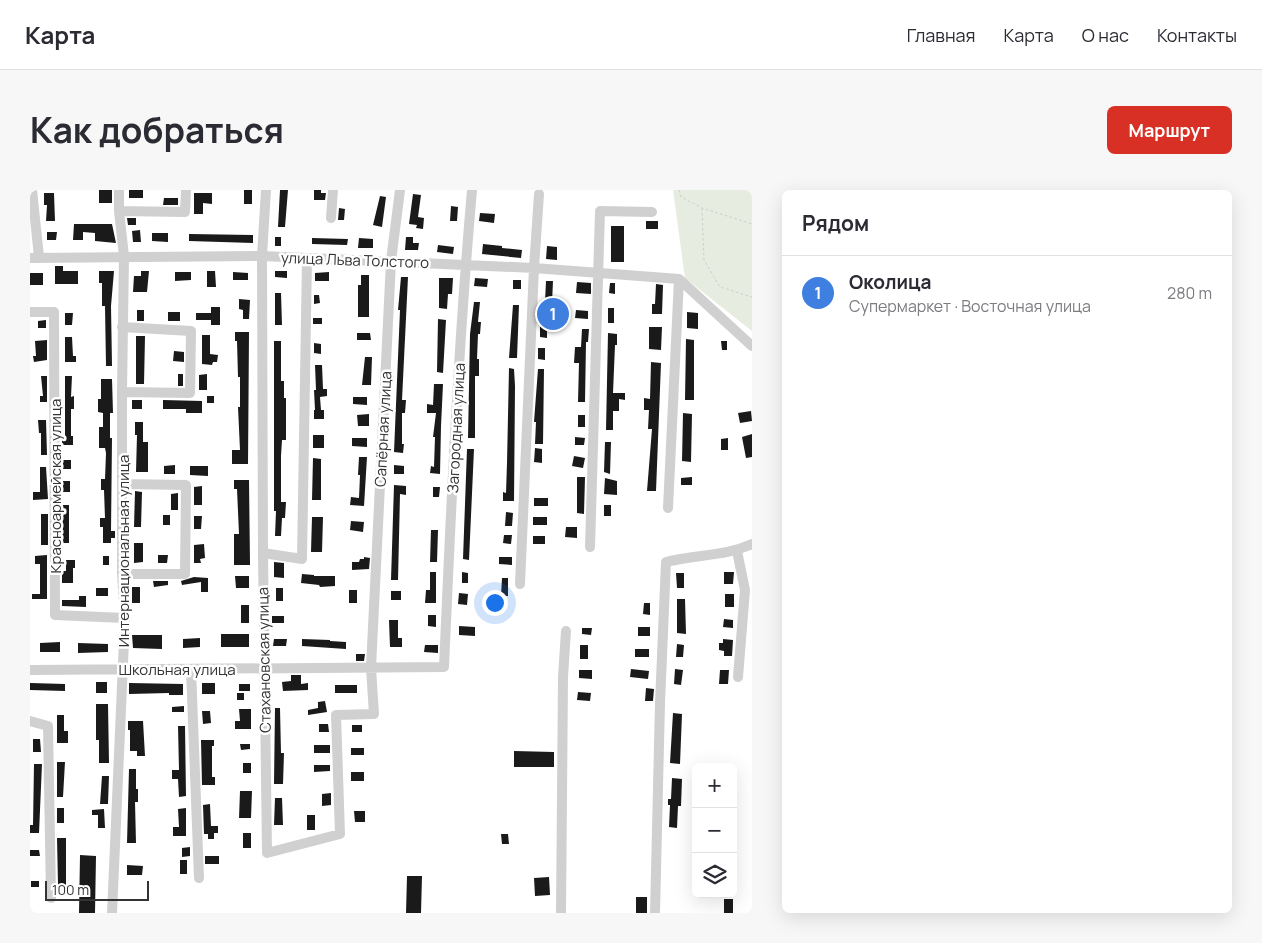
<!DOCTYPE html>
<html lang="ru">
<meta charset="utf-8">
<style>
body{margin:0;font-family:Manrope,sans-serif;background:#f7f7f7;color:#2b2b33}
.controls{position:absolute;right:15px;bottom:15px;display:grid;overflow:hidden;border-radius:8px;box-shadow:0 5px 20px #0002}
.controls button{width:45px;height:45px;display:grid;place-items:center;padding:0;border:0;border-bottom:1px solid #e1e1e2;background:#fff;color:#2b2b33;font:25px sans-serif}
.scale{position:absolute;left:15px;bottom:12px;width:104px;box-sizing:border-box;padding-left:5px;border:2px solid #333;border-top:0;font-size:14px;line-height:18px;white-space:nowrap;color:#333;-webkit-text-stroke:4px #fff;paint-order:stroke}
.you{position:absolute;left:464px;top:412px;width:18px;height:18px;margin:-12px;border:4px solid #fff;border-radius:50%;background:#1a73e8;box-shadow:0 0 0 8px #1a73e833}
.badge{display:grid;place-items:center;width:32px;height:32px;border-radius:50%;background:#d93025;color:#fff;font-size:16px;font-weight:700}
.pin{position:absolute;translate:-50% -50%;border:2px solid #fff;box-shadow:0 1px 5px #0006}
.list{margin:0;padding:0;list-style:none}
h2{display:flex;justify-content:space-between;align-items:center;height:65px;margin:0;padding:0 20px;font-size:21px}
h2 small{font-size:16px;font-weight:400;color:#7c7c81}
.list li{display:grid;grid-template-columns:32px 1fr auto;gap:15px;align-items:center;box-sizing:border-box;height:75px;padding:0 20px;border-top:1px solid #e1e1e2}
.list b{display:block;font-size:19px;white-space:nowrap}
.list p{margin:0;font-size:16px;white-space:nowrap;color:#7c7c81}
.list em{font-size:16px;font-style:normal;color:#7c7c81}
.icon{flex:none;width:28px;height:28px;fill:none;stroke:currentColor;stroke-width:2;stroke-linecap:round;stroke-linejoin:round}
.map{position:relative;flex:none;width:722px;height:723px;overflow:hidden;border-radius:8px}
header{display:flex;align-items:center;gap:30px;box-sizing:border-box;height:70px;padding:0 25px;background:#fff;border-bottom:1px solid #e1e1e2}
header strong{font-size:24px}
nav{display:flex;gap:28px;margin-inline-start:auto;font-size:18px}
.intro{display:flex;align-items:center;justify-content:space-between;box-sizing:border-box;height:120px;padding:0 30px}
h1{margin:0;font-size:35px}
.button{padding:12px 22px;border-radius:8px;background:#d93025;color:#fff;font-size:18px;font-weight:700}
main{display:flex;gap:30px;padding:0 30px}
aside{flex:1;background:#fff;border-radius:8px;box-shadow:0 5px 20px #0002}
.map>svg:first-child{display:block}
.green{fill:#e6ecdf}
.building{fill:#1a1a1a}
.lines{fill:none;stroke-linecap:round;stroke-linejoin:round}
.path{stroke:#cdcdcd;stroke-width:1;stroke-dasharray:2.5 2.5;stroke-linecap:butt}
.minor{stroke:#d0d0d0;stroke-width:10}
.labels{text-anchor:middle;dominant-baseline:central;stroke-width:5;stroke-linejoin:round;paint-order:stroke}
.street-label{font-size:15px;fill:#333;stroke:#fff}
</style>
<header>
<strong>Карта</strong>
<nav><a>Главная</a><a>Карта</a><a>О нас</a><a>Контакты</a></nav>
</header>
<div class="intro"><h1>Как добраться</h1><a class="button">Маршрут</a></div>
<main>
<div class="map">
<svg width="722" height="723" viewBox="0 0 722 723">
<rect width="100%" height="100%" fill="#fff"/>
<path class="green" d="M643 0H722V141L655 88Z"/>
<path class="building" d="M69 0H82V13H69Z
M99 0H113V8H99Z
M214 0H222V14H214Z
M250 0H258L255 37H248Z
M284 0H291V3H296L295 10H284Z
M14 3H24L25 31H16L17 15H14Z
M164 3H182V14L173 13V24H164Z
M383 4 391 5 388 27 394 28 393 39 386 38 387 35 379 34Z
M350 6 356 7 352 37 343 35Z
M134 8H148V15H133Z
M421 16 428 17 427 31H420Z
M309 18 315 19 314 30H308Z
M450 23 465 24 464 33 449 31Z
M97 28H106V35H98Z
M616 31H628V39H616Z
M44 34H82L86 53 65 51V43L53 42V50H43Z
M581 36H594V72H581Z
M110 40 111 52H103L102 41Z
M17 42H27L26 50H17Z
M122 43H138V52L122 51Z
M159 44 223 45V53L159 51Z
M245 47H251V56H245Z
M376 47H383V53H389L388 60H375Z
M282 48 318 49 317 55 282 54Z
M329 48 343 49V58H328Z
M453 54 472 56V58L492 60 491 68 452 64Z
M408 55 424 57 423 64 407 62Z
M517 56 527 57V70L516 69Z
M25 76H33V81H48V94H25Z
M69 81H84L81 116 82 176H76L75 116H72V93H69Z
M111 81H119L117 102H103L104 86H111Z
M177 81H185L186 97H177Z
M245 81H257V88L245 87Z
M145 82H161V90L145 91Z
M203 82 218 83V90H203Z
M299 82V91H285V83Z
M0 83H13V95H0Z
M331 85H339V127H328V95H331Z
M371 87H378L372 210H376L375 223H372V254H374L373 263 364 262 370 120H368Z
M409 88H423L422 104H418L417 119 409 118Z
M445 88 458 89 457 97 444 96Z
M483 90H491V99H483Z
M516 91H523L522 113 515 112Z
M547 92 561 93V104L546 103Z
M580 93H585V104L579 103Z
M626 94 633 95 632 124H622V114H625Z
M245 103H251L252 135H245Z
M284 105H289L290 113 284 114Z
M209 109 220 110 219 129H213V120L209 119Z
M444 112H450L448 132H451L450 144H448L447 169H449V186H445V248H438L440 144Z
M483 115H489L487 168H479Z
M517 116 531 118 529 133 515 131Z
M181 117H190V135H181V130H166V123H181Z
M578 118H584V133H578Z
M107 120H114V131H107Z
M546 120 558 121V129L545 128Z
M138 122H150V131H138Z
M657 122 668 123V139L657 138Z
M35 123H43L42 135H35Z
M283 128H292V134H283Z
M408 129 416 130 413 183 407 182Z
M16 130V138H8V131Z
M510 134 517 135V148L510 147Z
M619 137H632L631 160 619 159Z
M552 139H559L558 152H556L555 212H548L549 173H544L545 157H551Z
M205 142H219L218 274H202V260H210L208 217H210V187H208L207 151H205Z
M327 143H340L341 150H327Z
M578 143 587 144V155H585L583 203H595V210L589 209V221H583V240H576Z
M172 145H180V164L188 165 187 172H183L182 175 172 174Z
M106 146H115L114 194H106Z
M35 147H42L43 166H46V172H35Z
M656 149 664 150V210H655Z
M17 150V170L4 172 3 166H6L5 151Z
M244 151H251V191H254V208H256V250H252L251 266V312H256L255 328H252L251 346H245L246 321H244Z
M691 151H697V160H692Z
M284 153 291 154V164L284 163Z
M508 158H515V170L508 169Z
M144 161 154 162V172L143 171Z
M335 167H342L341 195H332Z
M621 172 631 173 626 301H617L622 239H618L619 220H614V208L620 209Z
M285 175H292L293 199H297V206L290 207 291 220H294V229H284V220H285L284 200H286Z
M479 178 484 179 485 196 484 311H473V302L476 303 477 273Z
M508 179H514L513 254H505L506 232H504Z
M148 184H153V196H148Z
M177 184V200H169V185Z
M11 186H17V212H10V206H13Z
M35 186H42L41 207 44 206V219H41V246H43V255H32V246H35Z
M71 189H82L83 223H80V248H82L81 341H85V348H81V353H73V337H70V328H75L74 300H71V289H75L76 263 75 258H69V237H73V223L68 222V209H71Z
M404 194H413L411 236 410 284 400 283 401 276 404 277 405 247H403L406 223H397V214L403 215Z
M177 206H184V213H177Z
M323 207H337V215L323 214Z
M102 210H112V219H102Z
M133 210 172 211V223H156V219H133Z
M721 221 722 231 710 233 708 223Z
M653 223 662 224 661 272 652 271Z
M339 224V236H328L327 225Z
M548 225H555V237H548Z
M8 230H16L17 265H11V243H9Z
M105 232H113V252H118V282H106L107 245H105Z
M722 244V267L716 268 712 247Z
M283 245H294V258H283Z
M545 247 555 248 554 255H545Z
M322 248H337V257L322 256Z
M698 248V260H691V249Z
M575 252H581L580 284 574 282Z
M505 258 512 259V273L504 272Z
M437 259H444L439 370 433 369Z
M544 266 555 268 553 278 542 276Z
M329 267H337L334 316 320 315 321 307 329 308 330 285H328Z
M283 268 291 269V310H282Z
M33 270H41V279H33Z
M145 275V284H134V276Z
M364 275 374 276V284H364Z
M160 276H178V286L160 285Z
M10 277H16L18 309 3 310V302H10Z
M547 287H555L554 324 547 323Z
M662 287V295H651V288Z
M575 288 587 291V305L574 304Z
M204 290H219L220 375H204V344H209L207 299H204Z
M33 291H40V302H33Z
M364 295 376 296V305L370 304 368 390H361Z
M172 296V315H164V297Z
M403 297H410L409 307H403Z
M105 301 112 302 111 337H104Z
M148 303V320H141V304Z
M504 308H518V316H504Z
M33 315H39V353H32Z
M574 315H581V326H574Z
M476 322 483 323 482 336H475Z
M11 324H18V355H11Z
M133 325H140V335H133Z
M164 326H172L171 339H164Z
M282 327H293L292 362H281Z
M503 327H517V335H503Z
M321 331 334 332 333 342 320 340Z
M536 337H547V348L535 347Z
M401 340H408L407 372H400Z
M474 345H482L481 354 473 353Z
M503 346H515V354H503Z
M104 353H113V372L104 373Z
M174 354 175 368 170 369 171 373H164V355Z
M17 365V409H2V404H10V374H5V366Z
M128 365H138L137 373H128Z
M73 366H79V375H73Z
M334 367 340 368 339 379 322 380V372H329L330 369H334Z
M469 367H482V375L469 374Z
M36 370H45V378H43V393H32V381H36Z
M244 372 254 373V388L244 387Z
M400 382H406V413H395L396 400H400Z
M432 382 438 383V393H432Z
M694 382H704L703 394H694Z
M646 383H654V398H647Z
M272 384 284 385V386H305V396L290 397 289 395 271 393Z
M205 386H219V398H206Z
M164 387 178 388V402H171V392L152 395 151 391Z
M472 388H478V406H471Z
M123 391H138V395L124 397Z
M102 397H110V413H102Z
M66 398H78V406H66Z
M246 398H253V411H246Z
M319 400H327V413H319Z
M361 401H371V410H361Z
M429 403 438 404 437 415 428 414Z
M695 404H704V417H695Z
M49 406H56V417L32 416V410H49Z
M647 409H655L656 444 647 443Z
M614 413H620V425L613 424Z
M211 415H219V433H211Z
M398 425H406V437L398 436Z
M242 426H254V433H242Z
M694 429 703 430V438L693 437Z
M359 430H368V448H372V457H360Z
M429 436 445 437V446L429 445Z
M608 437H620V446H608Z
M552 438H562L561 445 552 444Z
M191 444H219V457H191Z
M102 445H132V459L103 458Z
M170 448V457L153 458V449Z
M244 449H257L256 456H243Z
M272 449 300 450V451L316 452V459L272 456Z
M693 449 703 450 702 466H694V461L689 460V453H693Z
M30 452V462H10V453Z
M48 453 78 454V462L48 463Z
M647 454 654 455 653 467H646Z
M395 455H408V463L394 462Z
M550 455H558V469H550Z
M605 459H619V467H605Z
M326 464H335L334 471H326Z
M601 479 619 481 618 489 600 487Z
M645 479 653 480 651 495 644 494Z
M549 480H562V489L549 488Z
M690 480H699L698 494H689Z
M261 485H271V494L278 493V500L253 501 252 492 261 491Z
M66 492H77V503H66Z
M0 493 35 494V501L0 500Z
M99 493 153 494V505H139V503L99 504Z
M172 493H185V504H172Z
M209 494H220V501H209Z
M305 495H327V503H305Z
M616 498 624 499 623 511H615Z
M548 502 561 503 560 511 547 510Z
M207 503H214V510H207Z
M295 511 297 522 278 525V520L288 518V512Z
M66 514H78L79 573H69V550H66Z
M154 516V522H142V517Z
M245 518H250L251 563H254L253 594H244Z
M209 519H221V539H205V531H210Z
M172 521H180L181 533 173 534Z
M643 523 652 524 650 574 640 573Z
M27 525H34V541H38V553H27Z
M98 531H113L115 566H107V561H100V540H98Z
M289 534H298L299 542H289Z
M322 535H332V542H322Z
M148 536H155L156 606 149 607 148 589H142V580H149Z
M3 549H10L11 562H3Z
M171 550H184V556H182V587H185V595H172Z
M210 554H220V559L211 560Z
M284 555H300V563H284Z
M321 558H334V565H321Z
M484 561 524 562V577H484Z
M27 572H35L33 607H27Z
M213 573H221V583H213Z
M4 574H12L9 643H0V635H3Z
M284 575H300V581L284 582Z
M99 579H106V599H108V612H105L106 653H97Z
M321 582H334V591H321Z
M72 586H79L78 614H70Z
M642 588 652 589 651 616H648L647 638 639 637 640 615H638V609H641Z
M210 601H222L221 628H209Z
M301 603V615L292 616V604Z
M245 608H252L253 635H244Z
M180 614 181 636H188V643H184V649H178V644H174L173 615Z
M27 618H34V633H27Z
M156 618V646H143V637H149L148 619Z
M74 619 75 638H68V625H62V620Z
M324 621H335V632H325Z
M277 625H285V640H277Z
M213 643H221V658H213Z
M471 644H478L479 654H472Z
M27 648H36V695H28Z
M160 657V666L152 667V658Z
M0 660H9L10 666H0Z
M50 665 66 666 65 723H49Z
M175 666H189V674H175Z
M150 670H157V684H150Z
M97 675 113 676 112 685H97Z
M377 686H392L391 723H376Z
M519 687 520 705 505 706 504 688Z
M1 691H9V697H1Z
M606 707H617V723H606Z
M694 709H703V723H694Z"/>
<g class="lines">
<path class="path" d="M649 0 651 7 672 18 722 34
M672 18 674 70 690 97 722 107"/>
<path class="minor" d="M2 0 9 67
M236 0 232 66 233 363 237 663 310 644 306 525 344 524 341 478 361 71 370 0
M89 21 155 22 156 0
M301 28 303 0
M0 68 232 66 504 78 649 89
M649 89 722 156
M0 122H24L25 425 95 428
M92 202 160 203 161 141 92 137
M638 318 649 89
M560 357 570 21 622 22
M707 361 715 400 708 487
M233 363 272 369 277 68
M92 384H155L156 295 92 294
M490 394 504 78 509 4
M161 479 169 688
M0 480 414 477C421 318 428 159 442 0
M0 531 18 536 21 708
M82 723 95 428 92 384V202L94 66 89 21V0
M531 723 533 487 536 441
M625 723 630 513 636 372C666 364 693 367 722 354"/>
</g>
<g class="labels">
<g class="street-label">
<text transform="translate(325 70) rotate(2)">улица Льва Толстого</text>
<text transform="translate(426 238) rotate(-87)">Загородная улица</text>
<text transform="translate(353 239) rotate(-87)">Сапёрная улица</text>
<text transform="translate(25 296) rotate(-90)">Красноармейская улица</text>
<text transform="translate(93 361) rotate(-90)">Интернациональная улица</text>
<text transform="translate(234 470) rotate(-91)">Стахановская улица</text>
<text x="147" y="479">Школьная улица</text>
</g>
</g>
</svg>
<div class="controls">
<button>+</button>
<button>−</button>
<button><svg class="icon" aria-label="layers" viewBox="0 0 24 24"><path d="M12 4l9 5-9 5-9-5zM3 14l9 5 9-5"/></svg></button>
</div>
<div class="scale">100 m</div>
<div class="you"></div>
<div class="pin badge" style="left:523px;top:124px;background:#3f7fe0">1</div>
</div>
<aside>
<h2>Рядом<small></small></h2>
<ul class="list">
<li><span class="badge" style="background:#3f7fe0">1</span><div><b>Околица</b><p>Супермаркет · Восточная улица</p></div><em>280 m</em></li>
</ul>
</aside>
</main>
